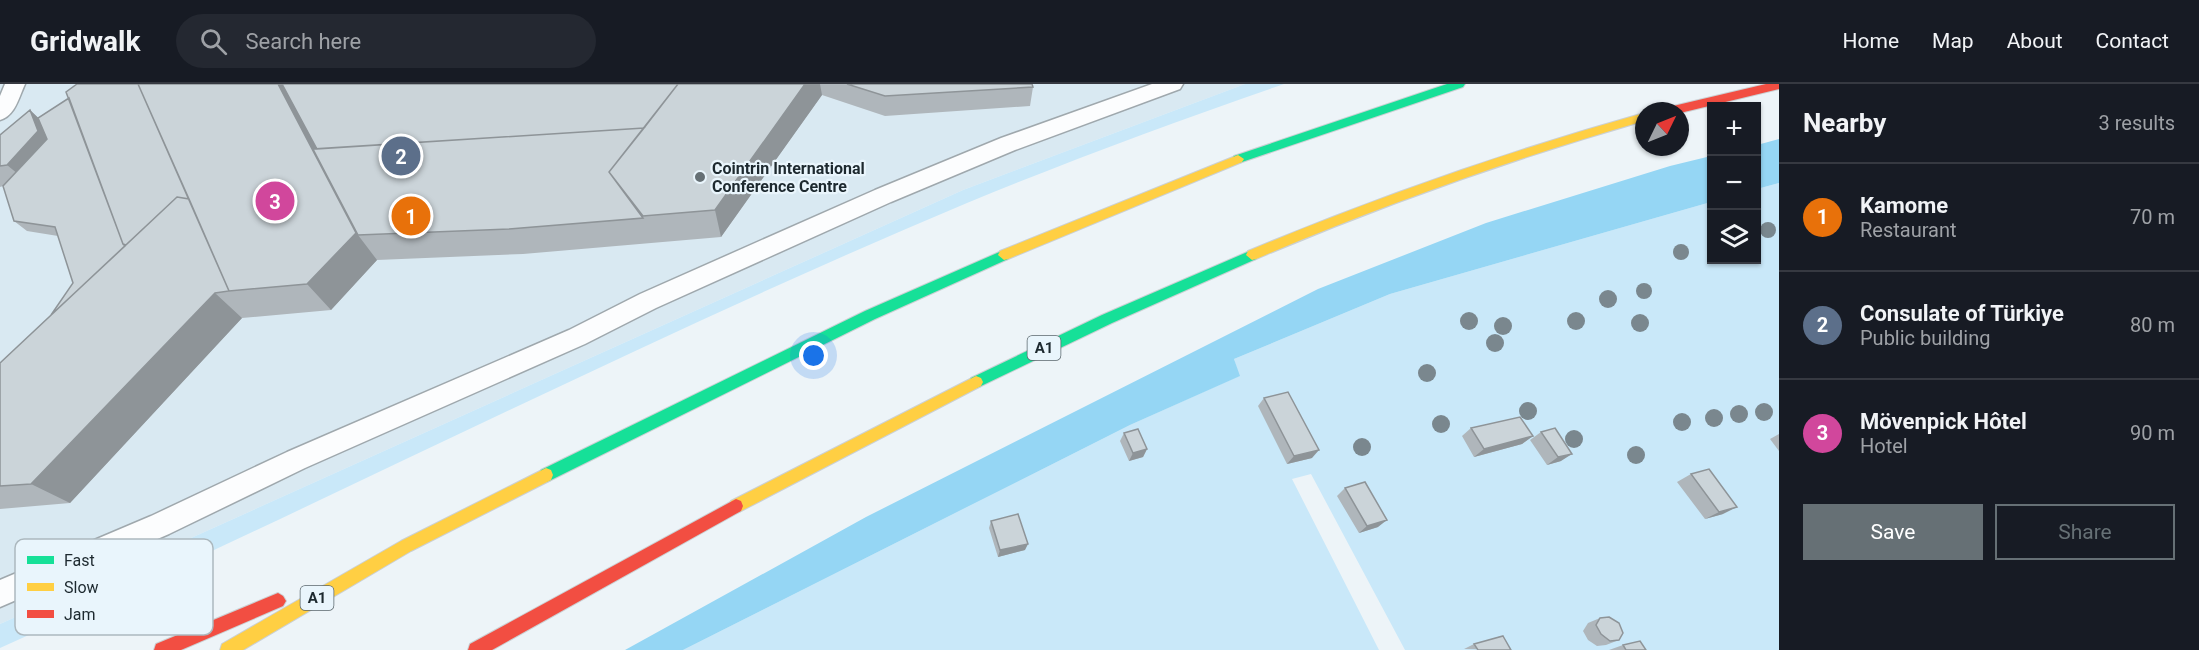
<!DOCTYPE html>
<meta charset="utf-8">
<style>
body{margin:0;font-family:Roboto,sans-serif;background:#242831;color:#f1f3f6}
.controls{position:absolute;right:18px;top:18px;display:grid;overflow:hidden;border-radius:0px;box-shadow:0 2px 4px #0004}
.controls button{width:54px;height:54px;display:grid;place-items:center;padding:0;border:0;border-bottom:2px solid #363941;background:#171b24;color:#f1f3f6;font:30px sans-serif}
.compass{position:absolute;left:1635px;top:18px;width:54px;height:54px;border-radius:50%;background:#171b24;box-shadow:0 2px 4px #0004;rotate:47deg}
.you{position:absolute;left:814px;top:272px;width:21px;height:21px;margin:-15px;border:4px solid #fff;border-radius:50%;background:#1a73e8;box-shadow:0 0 0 9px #1a73e833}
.badge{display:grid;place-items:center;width:39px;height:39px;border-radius:50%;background:#667075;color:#fff;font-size:20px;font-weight:700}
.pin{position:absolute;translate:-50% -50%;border:3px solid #fff;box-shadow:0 2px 6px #0006}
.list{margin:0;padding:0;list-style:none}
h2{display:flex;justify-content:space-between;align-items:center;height:78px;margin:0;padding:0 24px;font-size:26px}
h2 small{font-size:20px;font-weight:400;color:#9ea1a6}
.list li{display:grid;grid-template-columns:39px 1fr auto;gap:18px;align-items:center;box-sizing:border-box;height:108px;padding:0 24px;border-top:2px solid #363941}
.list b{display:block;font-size:22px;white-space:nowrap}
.list p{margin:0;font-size:20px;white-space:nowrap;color:#9ea1a6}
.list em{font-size:20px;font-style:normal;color:#9ea1a6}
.actions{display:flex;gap:12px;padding:18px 24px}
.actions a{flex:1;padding:14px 0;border:2px solid #667075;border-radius:0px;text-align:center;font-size:21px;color:#667075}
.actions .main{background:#667075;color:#fff}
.icon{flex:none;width:33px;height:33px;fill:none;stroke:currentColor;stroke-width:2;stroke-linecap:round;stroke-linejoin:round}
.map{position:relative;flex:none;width:1779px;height:566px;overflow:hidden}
header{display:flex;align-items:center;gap:36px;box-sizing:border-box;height:84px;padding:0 30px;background:#171b24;border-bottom:2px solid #363941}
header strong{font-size:28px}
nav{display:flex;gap:33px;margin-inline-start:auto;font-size:21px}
.search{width:420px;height:54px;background:#242831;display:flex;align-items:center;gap:15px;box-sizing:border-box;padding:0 21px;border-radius:33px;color:#9ea1a6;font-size:22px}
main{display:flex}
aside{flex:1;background:#171b24}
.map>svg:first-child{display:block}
.built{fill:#d9e9f2}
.green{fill:#c9e8f9}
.forest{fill:#95d6f4}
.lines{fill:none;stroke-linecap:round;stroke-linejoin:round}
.lane-casing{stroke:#9fa8ad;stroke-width:3}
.fast-casing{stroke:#cbd0d3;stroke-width:2}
.slow-casing{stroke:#cbd0d3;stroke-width:2}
.jam-casing{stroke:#cbd0d3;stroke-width:2}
.lane{fill:#fcfdfe;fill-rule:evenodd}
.fast{fill:#16e098;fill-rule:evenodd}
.slow{fill:#ffcf43;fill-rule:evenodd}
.jam{fill:#f24e42;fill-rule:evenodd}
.tree{fill:#7a878e}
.wall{fill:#afb6bb}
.shaded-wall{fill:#8e9498}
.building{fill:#cbd4d9;stroke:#8e9498;stroke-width:1.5}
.poi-dot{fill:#667075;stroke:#e9f5fc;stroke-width:2}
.labels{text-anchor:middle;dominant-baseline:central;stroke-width:4.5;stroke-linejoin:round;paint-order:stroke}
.shield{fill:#e9f5fc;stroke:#5a666c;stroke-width:1.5}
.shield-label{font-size:15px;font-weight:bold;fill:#1d292f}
.poi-label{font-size:16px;font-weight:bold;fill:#1d292f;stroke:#e9f5fc;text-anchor:start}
.key{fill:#e9f5fc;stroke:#acb8be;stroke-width:1.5}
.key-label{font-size:16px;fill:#1d292f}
</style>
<header>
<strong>Gridwalk</strong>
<div class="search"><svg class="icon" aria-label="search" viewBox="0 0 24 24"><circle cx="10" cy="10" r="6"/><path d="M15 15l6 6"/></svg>Search here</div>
<nav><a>Home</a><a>Map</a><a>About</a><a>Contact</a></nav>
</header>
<main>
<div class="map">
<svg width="1779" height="566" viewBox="0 0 1779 566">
<rect width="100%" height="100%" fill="#edf4f8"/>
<path class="built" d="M0 0H1245L963 106 0 540Z"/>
<path class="green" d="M1245 0H1284C1177 37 1071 76 967 119 640 256 324 420 0 564V540L963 106Z
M1779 99V566H1405L1311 390 1292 395 1379 566H683L1130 341 1239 292 1234 275 1390 210 1711 118 1712 176H1756L1757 105Z"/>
<path class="forest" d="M1779 55V99L1757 105V61Z
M1711 72V118L1390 210 1234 275 1240 292 1130 341 683 566H625L866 433 1318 205 1486 139 1670 82Z"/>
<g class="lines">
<g class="lane-casing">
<path id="lane" d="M5 0H25C19 13 15 32 0 36V12Z
M1152 0H1183L1180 5 1015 66 891 118 656 224 585 260 305 384 169 450 0 523V496L151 432 287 368 569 246 640 210 875 106 1001 54Z"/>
</g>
<g class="fast-casing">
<path id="fast" d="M1447 0H1465L1463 3 1242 78 1238 79 1232 75 1234 72Z
M1004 166 1010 171 1008 175 875 235 551 396 546 398 541 396 539 391 541 386 865 227Z
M1252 166 1258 171 1256 175 1112 239 981 302 976 304 971 302 969 298 971 294 1102 231Z"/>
</g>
<g class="slow-casing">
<path id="slow" d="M1644 29V37C1512 75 1383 121 1256 175L1252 176 1246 171 1248 167C1377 113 1509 67 1644 29Z
M1238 71 1244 75 1242 78 1008 175 1004 176 998 171 1000 167Z
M976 292 981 294 983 298 981 302 741 427 736 429 731 427 729 422 731 417Z
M546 384 551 386 553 391 551 396 411 467 243 566H220L222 560 401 457Z"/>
</g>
<g class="jam-casing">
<path id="jam" d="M1766 0H1779V5L1680 29 1663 27 1669 23Z
M736 415 741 417 743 422 741 427 492 566H468L470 560Z
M278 509 283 512 286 517 283 522 181 566H154L156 560Z"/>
</g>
<use href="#lane" class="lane"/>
<use href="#fast" class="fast"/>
<use href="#slow" class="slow"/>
<use href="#jam" class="jam"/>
</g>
<g class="tree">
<circle cx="1768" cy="146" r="8"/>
<circle cx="1681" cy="168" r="8"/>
<circle cx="1644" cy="207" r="8"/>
<circle cx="1608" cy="215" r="9"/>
<circle cx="1469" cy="237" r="9"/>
<circle cx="1576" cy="237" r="9"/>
<circle cx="1640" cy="239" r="9"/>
<circle cx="1503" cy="242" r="9"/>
<circle cx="1495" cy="259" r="9"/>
<circle cx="1427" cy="289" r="9"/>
<circle cx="1528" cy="327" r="9"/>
<circle cx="1764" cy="328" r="9"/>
<circle cx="1739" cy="330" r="9"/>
<circle cx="1714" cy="334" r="9"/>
<circle cx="1682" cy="338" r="9"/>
<circle cx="1441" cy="340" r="9"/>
<circle cx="1574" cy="355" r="9"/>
<circle cx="1362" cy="363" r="9"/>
<circle cx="1636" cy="371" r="9"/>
</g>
<path class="wall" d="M77 0H1032L1033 3 1030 22 885 32 822 11 721 153 523 170 377 176 331 226 242 234 70 419 0 425V279L51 231 73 199 58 152 27 147 14 137 3 102 0 103V51L30 26 38 34 69 14Z
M1264 314 1312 374 1287 380 1258 322Z
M1471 344 1533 352 1522 360 1474 373 1462 352Z
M1541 348 1561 377 1547 381 1530 356Z
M1124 349 1147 365 1143 373 1129 377 1120 357Z
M1779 350V367L1770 355Z
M1691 390 1723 430 1705 435 1677 398Z
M1345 404 1378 443 1359 449 1337 412Z
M991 437 1025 466 998 473 989 444Z
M1600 534 1619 556 1606 561 1597 562 1588 556 1583 547 1588 539Z
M1474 560 1511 566 1464 565Z
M1623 561 1646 566H1609Z"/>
<path class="shaded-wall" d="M278 0H284L364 151H358L377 176 331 226 307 200Z
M805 0H820L822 11 721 153 715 126Z
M30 26 50 45 58 66 29 99 7 81Z
M215 209 242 234 70 419 31 400Z
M1533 352 1522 360 1474 373 1484 365Z
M1147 365 1143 373 1129 377 1133 369Z
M1319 366 1312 374 1287 380 1294 372Z
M1572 370 1561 377 1547 381 1558 373Z
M1737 423 1723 430 1705 435 1719 428Z
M1387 436 1378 443 1359 449 1367 442Z
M1028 460 1025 466 998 473 1000 466Z"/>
<path class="building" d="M77 0H138L189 115 177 113 126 161 123 160 66 8Z
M138 0H278L356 149 307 200 229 207Z
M282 0H678L644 44 317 65Z
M678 0H805L715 126 643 132 609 88Z
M847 0H1032L1033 3 885 12Z
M69 14 123 160 125 162 51 231 73 199 55 143 14 137 3 102 47 55 38 34Z
M30 26 38 47 7 81 0 82V51Z
M644 44 609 88 643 134 509 145 358 151 313 65Z
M177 113 189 115 229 207 215 209 31 400 0 402V279Z
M1288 308 1319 366 1294 372 1264 314Z
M1520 333 1533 352 1484 365 1471 344Z
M1555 344 1572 370 1558 373 1541 348Z
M1138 345 1147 365 1133 369 1124 349Z
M1709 385 1737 423 1719 428 1691 390Z
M1365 398 1387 436 1367 442 1345 404Z
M1018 430 1028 460 1000 466 991 437Z
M1609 533 1619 539 1623 549 1619 556 1610 557 1601 550 1596 541 1600 534Z
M1503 552 1511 566H1478L1474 560Z
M1640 557 1646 566H1626L1623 561Z"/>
<circle class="poi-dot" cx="700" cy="93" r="6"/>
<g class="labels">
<g class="shield">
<rect x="1027.5" y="252" width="33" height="24" rx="4.5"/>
<rect x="300.5" y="502" width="33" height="24" rx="4.5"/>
</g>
<g class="shield-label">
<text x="1044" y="264">A1</text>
<text x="317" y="514">A1</text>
</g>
<g class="poi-label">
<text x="712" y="84">Cointrin International<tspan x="712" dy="18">Conference Centre</tspan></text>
</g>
</g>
<rect x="15" y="455" width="198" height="96" rx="9" class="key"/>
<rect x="27" y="472" width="27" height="8" fill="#16e098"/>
<rect x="27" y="499" width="27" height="8" fill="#ffcf43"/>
<rect x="27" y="526" width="27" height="8" fill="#f24e42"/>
<g class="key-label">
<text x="64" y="482">Fast</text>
<text x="64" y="509">Slow</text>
<text x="64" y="536">Jam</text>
</g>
</svg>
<div class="controls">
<button>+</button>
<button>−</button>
<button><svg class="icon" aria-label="layers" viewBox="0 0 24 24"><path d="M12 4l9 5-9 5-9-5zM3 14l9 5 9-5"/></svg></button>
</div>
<svg class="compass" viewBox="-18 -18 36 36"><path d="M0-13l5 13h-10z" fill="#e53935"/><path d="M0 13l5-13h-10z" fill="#9ea1a6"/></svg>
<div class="you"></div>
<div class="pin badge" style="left:411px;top:132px;background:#e8710a">1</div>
<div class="pin badge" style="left:401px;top:72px;background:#5c6f8a">2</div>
<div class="pin badge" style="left:275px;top:117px;background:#d1479c">3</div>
</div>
<aside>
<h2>Nearby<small>3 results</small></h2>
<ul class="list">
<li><span class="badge" style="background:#e8710a">1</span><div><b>Kamome</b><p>Restaurant</p></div><em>70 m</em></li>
<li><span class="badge" style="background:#5c6f8a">2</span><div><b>Consulate of Türkiye</b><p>Public building</p></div><em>80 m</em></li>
<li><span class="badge" style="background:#d1479c">3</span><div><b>Mövenpick Hôtel</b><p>Hotel</p></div><em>90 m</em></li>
</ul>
<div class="actions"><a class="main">Save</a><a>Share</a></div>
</aside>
</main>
